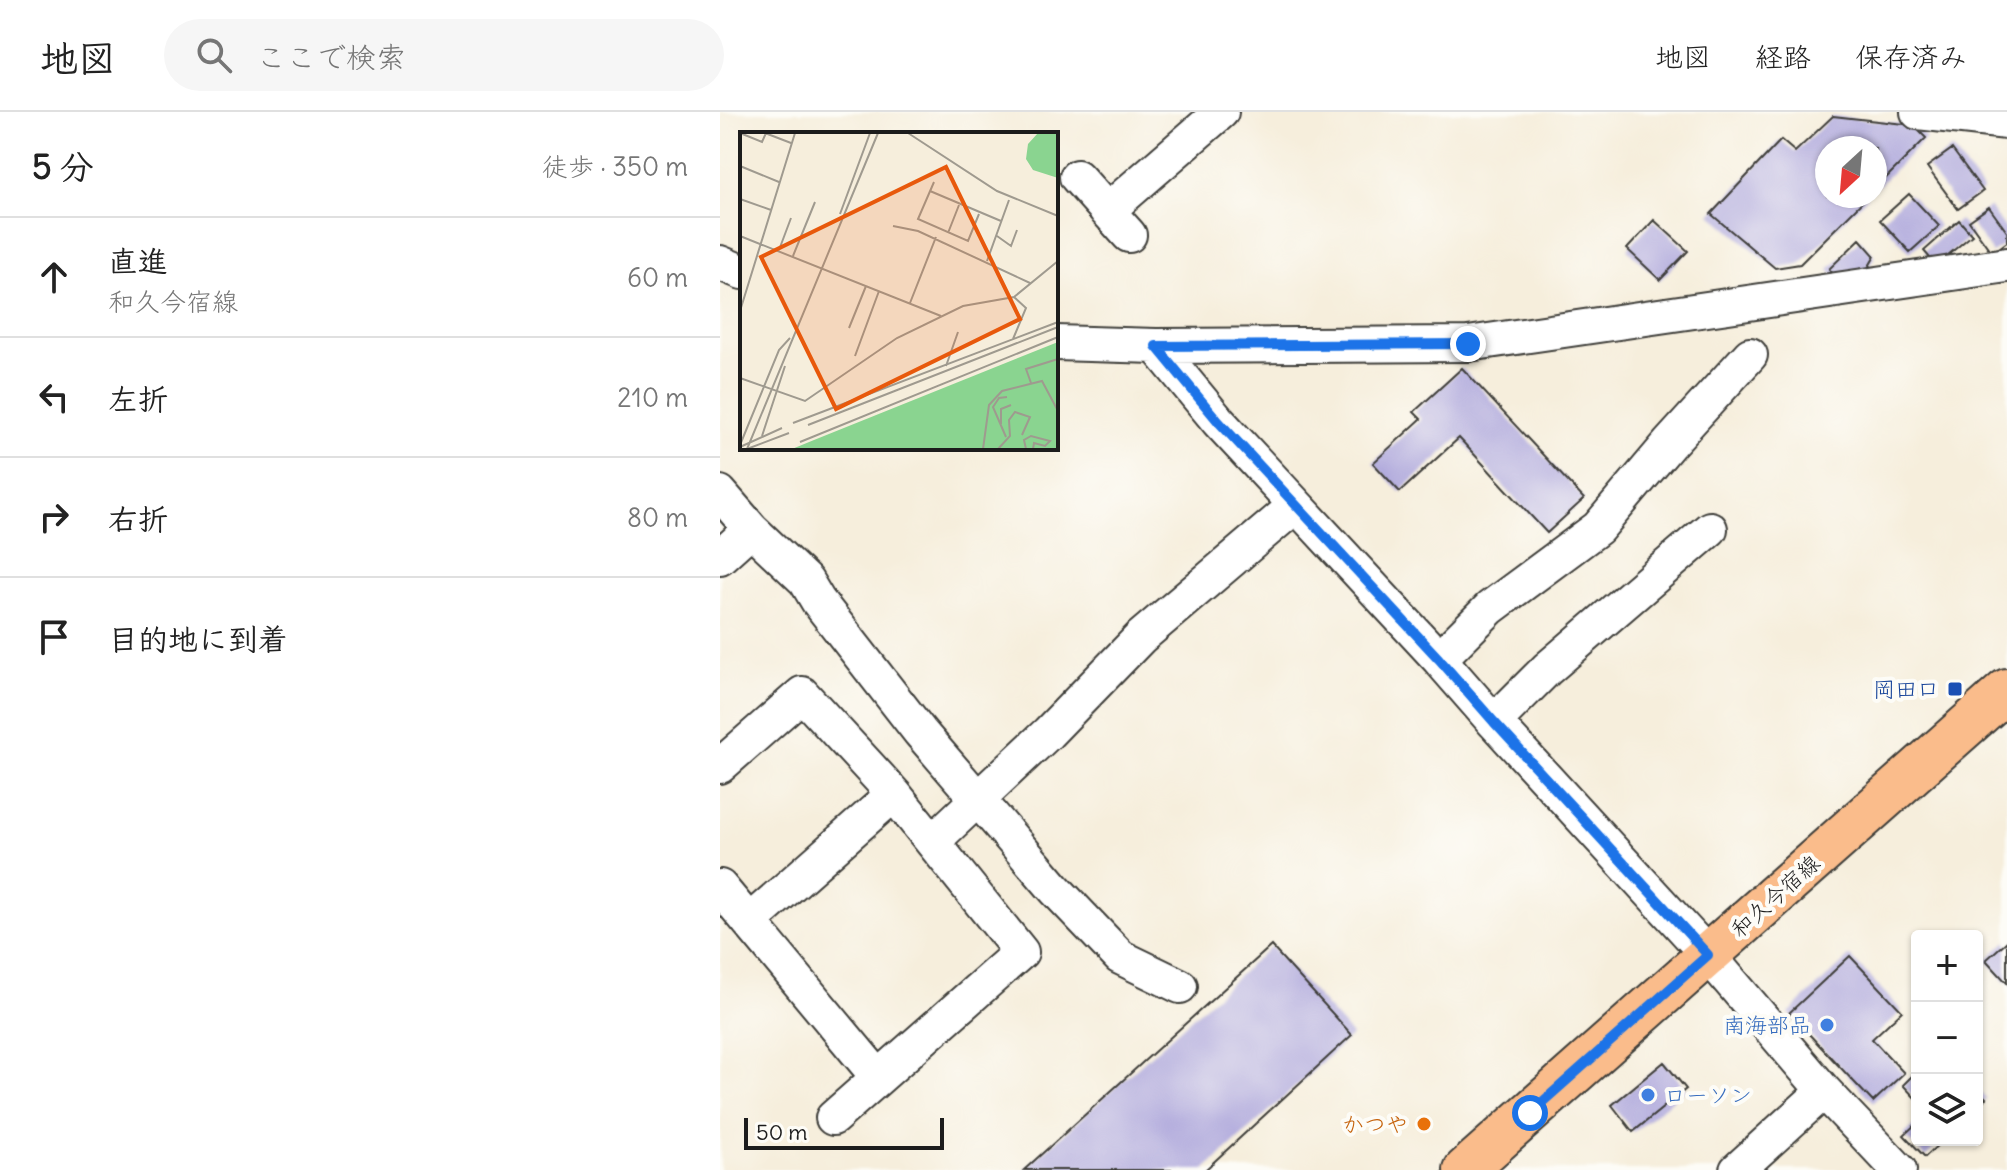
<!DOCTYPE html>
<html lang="ja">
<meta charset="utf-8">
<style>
body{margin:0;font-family:Delius,"Klee One",sans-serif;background:#f6f6f6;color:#222}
.controls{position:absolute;right:24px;bottom:24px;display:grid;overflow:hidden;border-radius:8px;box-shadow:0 2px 6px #0004}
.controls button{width:72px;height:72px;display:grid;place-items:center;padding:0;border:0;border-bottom:2px solid #e0e0e0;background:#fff;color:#222;font:40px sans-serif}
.compass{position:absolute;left:1095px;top:24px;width:72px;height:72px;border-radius:50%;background:#fff;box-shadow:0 2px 6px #0004;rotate:206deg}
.scale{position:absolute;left:24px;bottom:20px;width:200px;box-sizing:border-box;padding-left:8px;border:4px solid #1c1c1c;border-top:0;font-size:22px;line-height:28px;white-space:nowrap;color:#1c1c1c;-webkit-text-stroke:6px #fdfcf7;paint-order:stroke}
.stop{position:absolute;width:24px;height:24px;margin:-18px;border:6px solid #1a73e8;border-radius:50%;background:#fff}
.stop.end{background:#1a73e8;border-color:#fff;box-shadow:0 2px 8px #0008}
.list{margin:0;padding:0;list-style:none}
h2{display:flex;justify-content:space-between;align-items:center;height:104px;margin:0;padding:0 32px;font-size:34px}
h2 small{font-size:26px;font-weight:400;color:#767676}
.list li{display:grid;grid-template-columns:52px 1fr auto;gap:24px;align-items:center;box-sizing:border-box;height:120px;padding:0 32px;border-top:2px solid #e0e0e0}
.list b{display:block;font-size:30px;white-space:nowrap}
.list p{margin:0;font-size:26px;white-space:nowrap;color:#767676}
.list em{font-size:26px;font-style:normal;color:#767676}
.icon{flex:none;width:44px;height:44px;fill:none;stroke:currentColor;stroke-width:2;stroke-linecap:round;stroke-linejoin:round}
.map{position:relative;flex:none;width:1287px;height:1058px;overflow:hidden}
header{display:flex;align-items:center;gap:48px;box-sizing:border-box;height:112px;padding:0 40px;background:#fff;border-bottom:2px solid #e0e0e0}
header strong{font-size:38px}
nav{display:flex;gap:44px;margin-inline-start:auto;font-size:28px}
.search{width:560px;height:72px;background:#f6f6f6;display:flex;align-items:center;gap:20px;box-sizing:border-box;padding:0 28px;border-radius:44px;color:#767676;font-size:30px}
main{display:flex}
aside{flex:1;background:#fff}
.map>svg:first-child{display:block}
.building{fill:#b2acdd}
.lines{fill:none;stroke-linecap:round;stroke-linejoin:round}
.minor-casing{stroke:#3d3c39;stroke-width:38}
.major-casing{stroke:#3d3c39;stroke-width:46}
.minor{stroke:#fff;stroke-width:34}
.major{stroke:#fabc8b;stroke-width:42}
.route{stroke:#1a73e8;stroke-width:10}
.transit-dot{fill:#1a4fb4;stroke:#fdfcf7;stroke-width:3}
.shop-dot{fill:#3f7fe0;stroke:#fdfcf7;stroke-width:3}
.food-dot{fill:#e8710a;stroke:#fdfcf7;stroke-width:3}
.labels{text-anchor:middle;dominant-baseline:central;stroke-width:8;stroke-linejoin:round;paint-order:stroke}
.transit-label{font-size:22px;fill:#164399;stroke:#fdfcf7;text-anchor:end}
.street-label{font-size:22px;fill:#1c1c1c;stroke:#fdfcf7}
.shop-label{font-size:22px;fill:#366cbe;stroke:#fdfcf7;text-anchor:end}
.food-label{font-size:22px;fill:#c56008;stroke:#fdfcf7;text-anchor:end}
.inset-road{fill:none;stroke:#9f9a8f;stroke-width:2}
.view{fill:#e8590c;fill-opacity:0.15;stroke:#e8590c;stroke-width:4}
.inset-edge{fill:none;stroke:#1c1c1c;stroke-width:4}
</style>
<header>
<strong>地図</strong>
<div class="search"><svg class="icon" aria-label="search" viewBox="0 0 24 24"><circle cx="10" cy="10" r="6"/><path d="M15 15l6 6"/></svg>ここで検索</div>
<nav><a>地図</a><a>経路</a><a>保存済み</a></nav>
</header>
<main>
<aside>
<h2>5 分<small>徒歩 · 350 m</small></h2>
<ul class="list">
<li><svg class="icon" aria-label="ahead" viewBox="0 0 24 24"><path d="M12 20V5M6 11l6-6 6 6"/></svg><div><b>直進</b><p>和久今宿線</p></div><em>60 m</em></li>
<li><svg class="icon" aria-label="left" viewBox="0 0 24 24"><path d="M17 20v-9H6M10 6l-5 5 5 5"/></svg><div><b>左折</b></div><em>210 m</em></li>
<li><svg class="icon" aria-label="right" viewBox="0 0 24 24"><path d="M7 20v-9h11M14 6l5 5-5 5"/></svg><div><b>右折</b></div><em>80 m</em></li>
<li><svg class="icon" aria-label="arrive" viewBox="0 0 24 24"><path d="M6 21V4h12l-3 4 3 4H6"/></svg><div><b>目的地に到着</b></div></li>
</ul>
</aside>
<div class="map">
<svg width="1287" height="1058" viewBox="0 0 1287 1058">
<rect width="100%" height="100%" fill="#fdfcf7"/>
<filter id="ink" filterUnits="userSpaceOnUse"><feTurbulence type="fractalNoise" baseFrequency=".0125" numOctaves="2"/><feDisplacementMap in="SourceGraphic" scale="16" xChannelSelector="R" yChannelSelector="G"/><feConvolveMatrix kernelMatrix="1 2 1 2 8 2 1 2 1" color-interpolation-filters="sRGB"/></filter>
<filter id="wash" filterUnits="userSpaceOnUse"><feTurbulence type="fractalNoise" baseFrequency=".006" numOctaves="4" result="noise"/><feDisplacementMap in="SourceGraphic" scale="32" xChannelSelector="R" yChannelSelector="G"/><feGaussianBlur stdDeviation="1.8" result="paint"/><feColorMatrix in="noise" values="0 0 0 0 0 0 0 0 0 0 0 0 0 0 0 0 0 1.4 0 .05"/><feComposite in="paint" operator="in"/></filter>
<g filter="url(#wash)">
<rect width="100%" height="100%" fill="#f6eedc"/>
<g id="blocks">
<path class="building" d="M1113 4 1193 13 1206 26 1155 77V36H1107V84H1148L1080 152 1055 156 991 102 1061 28 1075 40Z
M1232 37 1263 79 1238 97 1207 55Z
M1189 82 1219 114 1190 140 1160 108Z
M1269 95 1287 120V130L1272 141 1249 109Z
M934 108 968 139 940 168 907 137Z
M1239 108 1252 123 1216 153 1204 139Z
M1140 127 1155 144 1145 161 1116 165 1109 157Z
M742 256 864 387 827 421 739 326 680 380 653 351 701 307 694 300Z
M1287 829V871L1266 848Z
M551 834 632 923 485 1058H304Z
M1130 844 1182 899 1152 927 1184 961 1153 990 1069 901Z
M944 950 966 977 913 1020 892 993Z
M1197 959V988L1183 973Z
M1257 977 1266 986 1257 995Z
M1197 1011V1028H1223L1205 1045 1184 1023Z"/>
</g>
</g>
<g filter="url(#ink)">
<use href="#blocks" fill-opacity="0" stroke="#3d3c39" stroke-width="2"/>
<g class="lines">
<g class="minor-casing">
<path id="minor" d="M1198 0 1287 10
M357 65 409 123
M387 99 501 0
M0 151 22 160
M336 231 436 234 748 232 1287 153
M436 234 498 309 719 547 774 610 988 843 1104 979 1179 1058
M0 381 31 417 86 469 98 489 200 620 335 777 400 845 460 874
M0 445 31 417
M719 547 770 496 878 416 949 332 1030 243
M774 610 827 557 990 417
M0 654 82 582 174 682 301 840 113 1006
M213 729 328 621 421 525 575 394
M0 775 158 965
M29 810 174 682
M1017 1058 1104 979"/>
</g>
<g class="major-casing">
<path id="major" d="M745 1058 1287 578"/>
</g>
<use href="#minor" class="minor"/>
<use href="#major" class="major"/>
</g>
</g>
<g class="lines" filter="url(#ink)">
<path class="route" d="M748 232 436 234 498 309 719 547 774 610 988 843 810 1001"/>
</g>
<rect class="transit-dot" x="1227" y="569" width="16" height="16" rx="4"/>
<g class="shop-dot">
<circle cx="1107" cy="913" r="8"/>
<circle cx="928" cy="983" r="8"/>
</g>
<circle class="food-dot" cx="704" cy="1012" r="8"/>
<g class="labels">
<g class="transit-label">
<text x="1219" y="577">岡田口</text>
</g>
<g class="street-label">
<text transform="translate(1055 784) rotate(-42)">和久今宿線</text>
</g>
<g class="shop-label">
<text x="1091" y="913">南海部品</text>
<text x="944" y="983" text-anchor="start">ローソン</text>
</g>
<g class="food-label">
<text x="688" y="1012">かつや</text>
</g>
</g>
<g transform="translate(20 20)">
<rect width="318" height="318" fill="#f6eedc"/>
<path d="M298 1H318V46L293 38 286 27 288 12ZM318 210V317H52L74 308Z" fill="#8ad490"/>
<path class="inset-road" d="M0 1 22 10 26 1M25 1 51 11M168 1 257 59 318 84M0 34 39 50M194 50 178 87 228 109 239 82M190 59 261 89M0 67 31 78M100 82 130 1M153 94 178 99 290 151M208 101 219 73M0 104 201 184M257 104 271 114 277 98M39 118 51 86M53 124 75 70M247 129 269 68M170 171 196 105M0 179 55 1M109 196 126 154M273 207 286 176 274 165M115 224 139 159M206 234 218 200M0 246 65 269 157 206 223 174 274 165 318 129M291 251 286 237 318 227M53 291 318 190M261 292V277L271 273M68 293 318 195M22 304 45 234M266 305 253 275 259 266 267 265M60 310 318 205M0 313 39 218 50 206M0 315 42 296M7 317 138 1M7 317 49 301M243 317 249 273 262 259 302 249 318 279M258 317 270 304 269 288 275 280 290 285 282 303M286 317 284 308 291 304 310 309 305 314 294 311 293 317"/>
<path class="view" d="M206 35 280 187 96 277 21 125Z"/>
<rect width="318" height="318" class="inset-edge"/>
</g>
</svg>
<div class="controls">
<button>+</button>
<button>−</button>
<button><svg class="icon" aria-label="layers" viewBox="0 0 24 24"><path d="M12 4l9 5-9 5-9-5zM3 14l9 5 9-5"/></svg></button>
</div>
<svg class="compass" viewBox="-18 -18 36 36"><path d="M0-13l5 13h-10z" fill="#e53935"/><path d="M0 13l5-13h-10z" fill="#767676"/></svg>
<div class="scale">50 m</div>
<div class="stop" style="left:810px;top:1001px"></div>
<div class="stop end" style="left:748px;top:232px"></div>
</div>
</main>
